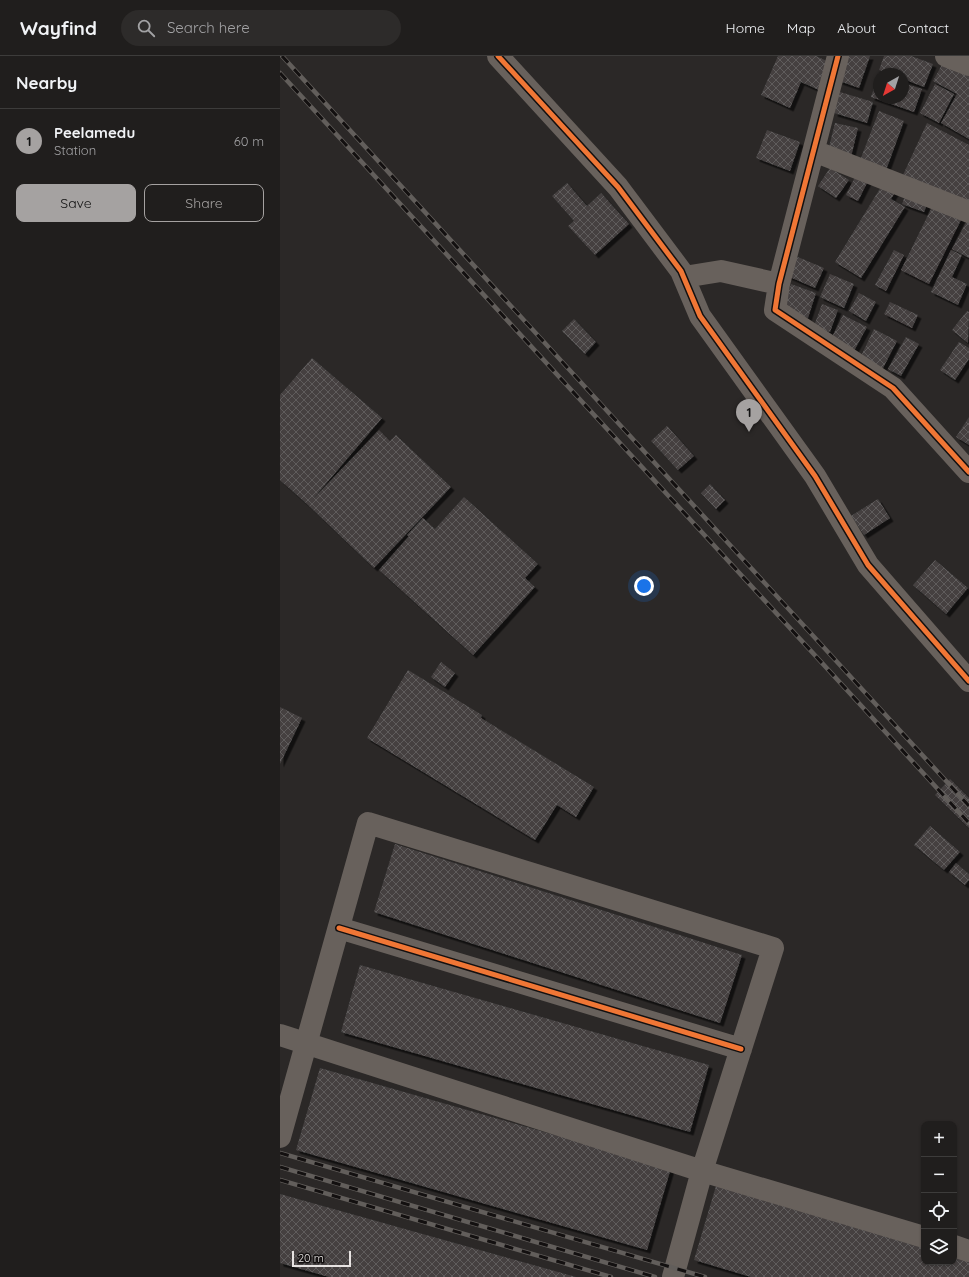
<!DOCTYPE html>
<meta charset="utf-8">
<style>
body{margin:0;font-family:Quicksand,sans-serif;background:#2d2b2a;color:#f1f3f6}
.controls{position:absolute;right:12px;bottom:12px;display:grid;overflow:hidden;border-radius:8px;box-shadow:0 1px 3px #0004}
.controls button{width:36px;height:36px;display:grid;place-items:center;padding:0;border:0;border-bottom:1px solid #3d3c3b;background:#201e1d;color:#f1f3f6;font:20px sans-serif}
.compass{position:absolute;left:593px;top:12px;width:36px;height:36px;border-radius:50%;background:#201e1d;box-shadow:0 1px 3px #0004;rotate:219deg}
.scale{position:absolute;left:12px;bottom:10px;width:59px;box-sizing:border-box;padding-left:4px;border:2px solid #e7e3e2;border-top:0;font-size:11px;line-height:14px;white-space:nowrap;color:#e7e3e2;-webkit-text-stroke:3px #131010;paint-order:stroke}
.you{position:absolute;left:364px;top:530px;width:14px;height:14px;margin:-10px;border:3px solid #fff;border-radius:50%;background:#1a73e8;box-shadow:0 0 0 6px #1a73e833}
.badge{display:grid;place-items:center;width:26px;height:26px;border-radius:50%;background:#a5a2a1;color:#111;font-size:13px;font-weight:700}
.pin{position:absolute;translate:-50% -33px;filter:drop-shadow(0 1px 2px #0008)}
.pin::after{content:'';position:absolute;top:21px;width:14px;height:12px;background:inherit;clip-path:polygon(0 0,100% 0,50% 100%)}
.list{margin:0;padding:0;list-style:none}
h2{display:flex;justify-content:space-between;align-items:center;height:52px;margin:0;padding:0 16px;font-size:17px}
h2 small{font-size:13px;font-weight:400;color:#a2a2a4}
.list li{display:grid;grid-template-columns:26px 1fr auto;gap:12px;align-items:center;box-sizing:border-box;height:64px;padding:0 16px;border-top:1px solid #3d3c3b}
.list b{display:block;font-size:15px;white-space:nowrap}
.list p{margin:0;font-size:13px;white-space:nowrap;color:#a2a2a4}
.list em{font-size:13px;font-style:normal;color:#a2a2a4}
.actions{display:flex;gap:8px;padding:12px 16px}
.actions a{flex:1;padding:9px 0;border:1px solid #a5a2a1;border-radius:8px;text-align:center;font-size:14px;color:#a5a2a1}
.actions .main{background:#a5a2a1;color:#111}
.icon{flex:none;width:22px;height:22px;fill:none;stroke:currentColor;stroke-width:2;stroke-linecap:round;stroke-linejoin:round}
.map{position:relative;flex:none;width:689px;height:1221px;overflow:hidden}
header{display:flex;align-items:center;gap:24px;box-sizing:border-box;height:56px;padding:0 20px;background:#201e1d;border-bottom:1px solid #3d3c3b}
header strong{font-size:19px}
nav{display:flex;gap:22px;margin-inline-start:auto;font-size:14px}
.search{width:280px;height:36px;background:#2d2b2a;display:flex;align-items:center;gap:10px;box-sizing:border-box;padding:0 14px;border-radius:22px;color:#a2a2a4;font-size:15px}
main{display:flex}
aside{flex:1;background:#201e1d}
.map>svg:first-child{display:block}
.building{fill:url(#building-cross-hatch);filter:url(#shadow)}
.lines{fill:none;stroke-linecap:round;stroke-linejoin:round}
.minor{stroke:#68615c;stroke-width:22}
.rail-casing{stroke:#625e5b;stroke-width:4.5}
.rail{stroke:#131010;stroke-width:3;stroke-dasharray:9;stroke-linecap:butt}
.cycleway-casing{stroke:#131010;stroke-width:8}
.cycleway{stroke:#f07635;stroke-width:5}
</style>
<header>
<strong>Wayfind</strong>
<div class="search"><svg class="icon" aria-label="search" viewBox="0 0 24 24"><circle cx="10" cy="10" r="6"/><path d="M15 15l6 6"/></svg>Search here</div>
<nav><a>Home</a><a>Map</a><a>About</a><a>Contact</a></nav>
</header>
<main>
<aside>
<h2>Nearby<small></small></h2>
<ul class="list">
<li><span class="badge">1</span><div><b>Peelamedu</b><p>Station</p></div><em>60 m</em></li>
</ul>
<div class="actions"><a class="main">Save</a><a>Share</a></div>
</aside>
<div class="map">
<svg width="689" height="1221" viewBox="0 0 689 1221">
<defs>
<pattern id="building-cross-hatch" width="8" height="8" patternUnits="userSpaceOnUse"><rect width="8" height="8" fill="#444141"/><path d="M0 0l8 8M0 8l8-8" fill="none" stroke="#5f5c5c"/></pattern>
<filter id="shadow"><feDropShadow dx="3.5" dy="3.5" stdDeviation="0" flood-color="#0009"/></filter>
</defs>
<rect width="100%" height="100%" fill="#2b2827"/>
<path class="building" d="M498 0H536L551 7 539 34 521 26 510 52 481 39Z
M567 0H590L579 32 559 25Z
M604 0H631L653 8 644 31 623 23V18H609L599 14Z
M664 5 689 18V83L661 67 677 38 653 25Z
M599 17V42H623V27L642 33 634 56 591 41Z
M655 28 674 38 659 67 640 57Z
M560 36 593 46 587 67 554 57Z
M599 55 624 65 605 117 579 107Z
M555 67 578 72 571 101 548 95Z
M647 67 689 89V152L623 119Z
M487 74 520 86 510 115 476 102Z
M550 112 569 124 556 142 538 130Z
M577 117 589 123 578 145 566 139Z
M604 126 617 133 611 143 625 151 581 222 555 206Z
M287 127 307 150 321 137 349 168 315 199 288 170 294 165 272 140Z
M627 135 649 144 644 156 622 148Z
M655 145 683 160 649 228 621 214Z
M689 161V202L672 193Z
M614 194 624 199 606 235 595 229Z
M671 194 682 199 672 221 687 228 678 249 651 236Z
M513 199 544 212 535 232 505 219Z
M550 218 574 228 564 252 540 241Z
M511 228 536 237 528 262 503 253Z
M579 237 596 246 586 265 569 255Z
M610 246 638 259 632 272 604 258Z
M542 248 558 254 550 276 534 270Z
M687 255 689 256 688 287 672 274Z
M563 259 587 271 574 295 551 283Z
M294 263 316 286 305 298 282 275Z
M594 273 617 285 602 314 580 302Z
M626 281 639 288 621 320 608 313Z
M679 286 689 292V303L675 324 660 314Z
M32 302 102 362 32 444 99 374 110 385 116 379 171 431 94 512 28 449 0 424V339Z
M689 361V389L676 381Z
M387 370 414 400 398 414 371 385Z
M430 428 445 444 436 453 421 437Z
M184 441 258 508 245 522 255 531 193 599 99 514 129 480 127 479 143 462 155 473Z
M598 443 610 462 584 479 571 460Z
M655 504 688 532 666 558 633 529Z
M161 606 175 617 165 631 151 621Z
M128 614 202 659 201 662 314 731 296 761 277 749 255 784 87 682Z
M0 651 22 662 0 708Z
M670 723 689 742V772L655 739Z
M650 770 680 796 664 814 634 789Z
M115 788 462 899 440 967 94 856Z
M676 807 689 818V824L685 829 669 816Z
M80 909 429 1009 410 1076 61 976Z
M40 1012 391 1112 367 1194 16 1094Z
M436 1130 644 1192V1206H674V1201L689 1205V1221H471L414 1204Z
M0 1138 296 1221H49L0 1207Z"/>
<g class="lines">
<path class="minor" d="M218 0 338 131 401 215 420 260 535 420 588 509 689 625
M558 0 499 228 495 254 613 332 689 416
M666 0 689 9
M534 95 689 156
M404 221 441 215 499 228
M59 872 461 993
M0 979 422 1115 644 1181
M0 1081 88 767 493 892 422 1115 393 1221
M674 1190 689 1195"/>
<g class="rail-casing">
<path id="rail" d="M2 0 689 750
M0 17 689 767
M0 1097 425 1221
M0 1111 375 1221
M0 1124 331 1221"/>
</g>
<use href="#rail" class="rail"/>
<g class="cycleway-casing">
<path id="cycleway" d="M218 0 338 131 401 215 420 260 535 420 588 509 689 625
M558 0 499 228 495 254 613 332 689 416
M59 872 461 993"/>
</g>
<use href="#cycleway" class="cycleway"/>
</g>
</svg>
<div class="controls">
<button>+</button>
<button>−</button>
<button><svg class="icon" aria-label="locate" viewBox="0 0 24 24"><circle cx="12" cy="12" r="6"/><path d="M12 2v4M12 18v4M2 12h4M18 12h4"/></svg></button>
<button><svg class="icon" aria-label="layers" viewBox="0 0 24 24"><path d="M12 4l9 5-9 5-9-5zM3 14l9 5 9-5"/></svg></button>
</div>
<svg class="compass" viewBox="-18 -18 36 36"><path d="M0-13l5 13h-10z" fill="#e53935"/><path d="M0 13l5-13h-10z" fill="#a2a2a4"/></svg>
<div class="scale">20 m</div>
<div class="you"></div>
<div class="pin badge" style="left:469px;top:376px">1</div>
</div>
</main>
